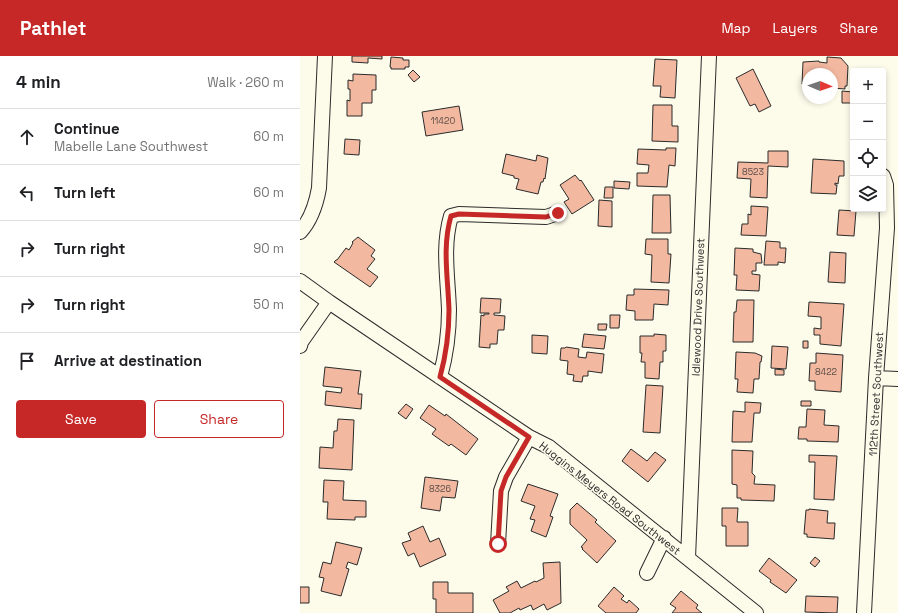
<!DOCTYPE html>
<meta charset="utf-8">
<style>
body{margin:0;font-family:"Space Grotesk",sans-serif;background:#f6f6f6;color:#202124}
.controls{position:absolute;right:12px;top:12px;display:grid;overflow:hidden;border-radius:4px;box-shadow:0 2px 6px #0003}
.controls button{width:36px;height:36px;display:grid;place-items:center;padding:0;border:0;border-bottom:1px solid #e0e0e0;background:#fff;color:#202124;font:20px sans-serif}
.compass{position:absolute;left:502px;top:12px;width:36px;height:36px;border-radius:50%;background:#fff;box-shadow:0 2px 6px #0003;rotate:92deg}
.stop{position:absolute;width:12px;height:12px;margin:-9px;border:3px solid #c62828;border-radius:50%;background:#fff}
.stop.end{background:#c62828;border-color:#fff;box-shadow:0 1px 4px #0008}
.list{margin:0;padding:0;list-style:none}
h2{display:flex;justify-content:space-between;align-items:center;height:52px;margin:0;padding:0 16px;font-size:17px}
h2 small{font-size:13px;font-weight:400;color:#757577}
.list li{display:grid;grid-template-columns:26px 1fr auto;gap:12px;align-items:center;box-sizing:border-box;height:56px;padding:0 16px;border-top:1px solid #e0e0e0}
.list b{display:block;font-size:15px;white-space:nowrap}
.list p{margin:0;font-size:13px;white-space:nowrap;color:#757577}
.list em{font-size:13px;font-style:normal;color:#757577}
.actions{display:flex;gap:8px;padding:12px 16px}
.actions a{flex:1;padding:9px 0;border:1px solid #c62828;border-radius:4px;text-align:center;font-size:14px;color:#c62828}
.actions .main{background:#c62828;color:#fff}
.icon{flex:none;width:22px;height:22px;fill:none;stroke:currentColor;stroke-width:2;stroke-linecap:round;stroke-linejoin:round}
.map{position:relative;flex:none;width:598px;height:557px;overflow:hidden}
header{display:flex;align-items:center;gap:24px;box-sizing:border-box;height:56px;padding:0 20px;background:#c62828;color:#fff}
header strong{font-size:19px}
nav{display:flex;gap:22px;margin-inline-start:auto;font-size:14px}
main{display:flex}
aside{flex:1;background:#fff}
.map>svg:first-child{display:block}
.building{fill:#f2b8a0;stroke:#2b2b2b}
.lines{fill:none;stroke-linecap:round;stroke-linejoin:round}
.minor-casing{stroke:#2b2b2b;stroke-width:16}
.minor{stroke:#fdfbea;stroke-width:14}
.route{stroke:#c62828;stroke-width:5}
.labels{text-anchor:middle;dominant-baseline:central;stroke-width:3;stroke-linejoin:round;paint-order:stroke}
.number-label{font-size:9px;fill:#5d4e48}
.street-label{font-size:11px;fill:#2b2b2b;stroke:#fdfbea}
</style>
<header>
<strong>Pathlet</strong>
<nav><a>Map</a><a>Layers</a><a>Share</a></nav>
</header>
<main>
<aside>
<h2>4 min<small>Walk · 260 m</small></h2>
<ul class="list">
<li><svg class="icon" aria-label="ahead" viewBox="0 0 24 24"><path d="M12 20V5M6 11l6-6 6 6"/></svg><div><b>Continue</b><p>Mabelle Lane Southwest</p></div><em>60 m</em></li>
<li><svg class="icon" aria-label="left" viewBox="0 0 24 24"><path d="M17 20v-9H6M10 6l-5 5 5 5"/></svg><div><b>Turn left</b></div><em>60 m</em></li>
<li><svg class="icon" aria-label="right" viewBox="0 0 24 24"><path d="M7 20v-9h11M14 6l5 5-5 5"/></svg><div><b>Turn right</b></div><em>90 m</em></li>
<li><svg class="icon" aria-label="right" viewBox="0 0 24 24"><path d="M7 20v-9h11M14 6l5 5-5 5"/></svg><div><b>Turn right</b></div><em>50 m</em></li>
<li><svg class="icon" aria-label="arrive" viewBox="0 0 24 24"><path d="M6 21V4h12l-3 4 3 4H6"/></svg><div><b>Arrive at destination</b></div></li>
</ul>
<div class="actions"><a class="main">Save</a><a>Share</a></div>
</aside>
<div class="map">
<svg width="598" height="557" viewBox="0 0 598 557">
<rect width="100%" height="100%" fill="#fdfbea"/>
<path class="building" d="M52 0H82V3L68 2V7L52 6Z
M91 1 103 2V4H109V11H105V13H91V11H90Z
M527 1 541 2 548 10 547 30H545V33L532 32V18H508V28H502L503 6 519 5V6L527 7Z
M355 3 377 4 375 42 360 41 361 30H353Z
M453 13 471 50 459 56 455 48 450 50 436 22Z
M113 14 120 21 114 26 108 19Z
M53 18 76 19V34H72V47H62V60H47V44L50 45V33H48V24L53 25Z
M542 35 553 36V47H542Z
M353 49H372V70H378V86L352 85Z
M159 50 163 74 126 80 122 56Z
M45 83 60 84 59 99 44 98Z
M366 92H376L375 110 369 109 367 131 337 130V117H348L349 109 337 108 338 93 366 94Z
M468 95H488V111L468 110 467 142 450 141 451 123 437 122 438 106 468 107Z
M206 98 236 105 237 99 248 102 245 123 244 122 243 126H241L238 138 216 133 219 123 214 122V120L202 117Z
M513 103 544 105V120H539L538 128 535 127V129H537L536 138 511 137Z
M275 119 280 125 281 124 294 144 272 158 264 146 269 143 260 129Z
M314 125 330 126 329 133 314 132Z
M305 131H313V142H304Z
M353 139H370L371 177H352Z
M299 144 312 145V171L298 170Z
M451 150 468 151 466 180 441 179 442 168H448V158L451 159Z
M539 154 556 155 554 180 537 179Z
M58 181 75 194 71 200 75 203 67 213 78 221 70 231 34 206 36 204H37L46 192 49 194 53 187 52 186Z
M346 183H368V198H371L369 227 351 226 352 199 345 198Z
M466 185 480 186V192H486L485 207 478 206V209H464Z
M435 192 453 193V196L461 198 462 207H456V215H452V218L460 219 459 235 436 234 437 219H434Z
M530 196 546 197 545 227 528 226Z
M334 233 369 234 368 249 354 248 353 264H335V255L326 254 327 239H334Z
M181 242 201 243 200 257H194V259L205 260 204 274H198L197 288H190V292L179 291 181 259 184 260V258H189V257H180Z
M437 244H454L453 286H433L434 256H436Z
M509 246 544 248 541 290 520 288V279H514V272L521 273V261L508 260Z
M310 259H320L319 272H310Z
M298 268H307L306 274H298Z
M284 278 306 280 304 293 282 291Z
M354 278 366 279V295H363V306H360L359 323 345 322V306H341L342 297H340V280H354Z
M232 279 248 280 247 298 232 297Z
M503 285H508V292H503Z
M472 290 488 291 486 313 471 312Z
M266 291 279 293 278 301 286 302 287 296 304 298 302 317 288 315V320H283L282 326 273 325 274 319 267 318 268 305 260 304 261 292H265Z
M436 296 455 297 462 300 461 306H460L459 323H454L453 337 437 336 438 323H435Z
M516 297 543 299 541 336 515 334V325H509L510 307H516Z
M25 311 61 315 58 338H62L61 353 25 349 26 335 41 337 42 332 23 330Z
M475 313 484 314V319H475Z
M346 329 363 330 360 377 343 376Z
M501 345H511V350H501Z
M445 346 461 347 460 357H454L452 386H432L433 355 445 356Z
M106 348 113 353 106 363 98 357Z
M129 349 145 360 146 358 178 383 166 399 151 388 149 390 132 378 136 373 120 362Z
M507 353 525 354 524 369 539 370 538 386 507 385V383H498L499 371H506Z
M38 363 54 364 52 414 19 412 20 391 33 392 34 375H37Z
M331 393 347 405 355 396 366 404 348 426 322 405Z
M432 394 453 395 452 417 455 420 454 428 475 429 474 445 441 444V442H437V429L432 428Z
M509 399 537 400 534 444 514 443 515 406H509Z
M125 421 158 425 155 442 142 441 140 455 121 452Z
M24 424 44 425 43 444 66 445V461H55V464L27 463 28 446H23Z
M228 428 258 438 250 460 253 461 246 481 231 475 235 464 230 463 235 450 221 445Z
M277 447 297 464 295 466 316 485 297 507 282 493 283 492 281 491 287 484 270 468V454Z
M422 452H438L437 466H448V490H426V470H422Z
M509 453 528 455 527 467H535L534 483 507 481V478H504L506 454H509Z
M123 470 130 486 139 482 146 499 120 511 114 497 108 500 102 487 111 484 108 477Z
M36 486 62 492 57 509 48 506 46 512 49 513 41 540 21 535 24 522 19 521 23 506 31 508Z
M515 501 520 505 515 511 510 507Z
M469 502 497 524 486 537 470 526 471 524 459 515Z
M260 506 261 547 247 554 244 548 233 554 231 549 220 554 219 552 210 557H200L193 544 209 535 206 531 217 525 221 532 235 525 236 526 244 522 243 507Z
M133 526H148V537H173V557H136V543H133Z
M0 531H9V547H0Z
M314 531 324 540 321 543 327 547 329 544 339 553 336 557H306L298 550Z
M381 535 398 549 396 552 402 557H372L376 552 370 548Z
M506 540 538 541 537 557 505 556Z"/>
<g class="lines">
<g class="minor-casing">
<path id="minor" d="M0 176C11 164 16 149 19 132L25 0
M0 225 29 246 229 381 249 391 456 557
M0 290 1 286 29 246
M140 321C146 299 149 278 149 254 148 222 142 191 151 160L159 158 246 161 258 157
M576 322 598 323
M198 488 201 435 206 421 229 381
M388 502 409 0
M347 517 364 482
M564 557 576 322 587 172 586 129 583 120"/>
</g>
<use href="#minor" class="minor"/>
</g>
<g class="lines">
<path class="route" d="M198 488 201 435 206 421 229 381 140 321C146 299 149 278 149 254 148 222 142 191 151 160L159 158 246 161 258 157"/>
</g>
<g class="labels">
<g class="number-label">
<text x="143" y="65">11420</text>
<text x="453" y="116">8523</text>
<text x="526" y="316">8422</text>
<text x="140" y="433">8326</text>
</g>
<g class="street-label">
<text transform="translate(398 251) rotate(-88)">Idlewood Drive Southwest</text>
<text transform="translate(576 338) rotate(-87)">112th Street Southwest</text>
<text transform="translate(310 442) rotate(38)">Huggins Meyers Road Southwest</text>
</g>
</g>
</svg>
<div class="controls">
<button>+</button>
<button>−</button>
<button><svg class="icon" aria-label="locate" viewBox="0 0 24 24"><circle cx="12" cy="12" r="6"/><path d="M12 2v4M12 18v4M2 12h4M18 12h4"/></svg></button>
<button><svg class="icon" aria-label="layers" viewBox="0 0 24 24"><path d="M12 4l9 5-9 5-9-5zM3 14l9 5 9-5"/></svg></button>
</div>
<svg class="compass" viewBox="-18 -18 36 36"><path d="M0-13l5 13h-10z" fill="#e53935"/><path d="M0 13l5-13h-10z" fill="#757577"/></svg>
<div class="stop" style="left:198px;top:488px"></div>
<div class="stop end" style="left:258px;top:157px"></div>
</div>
</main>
